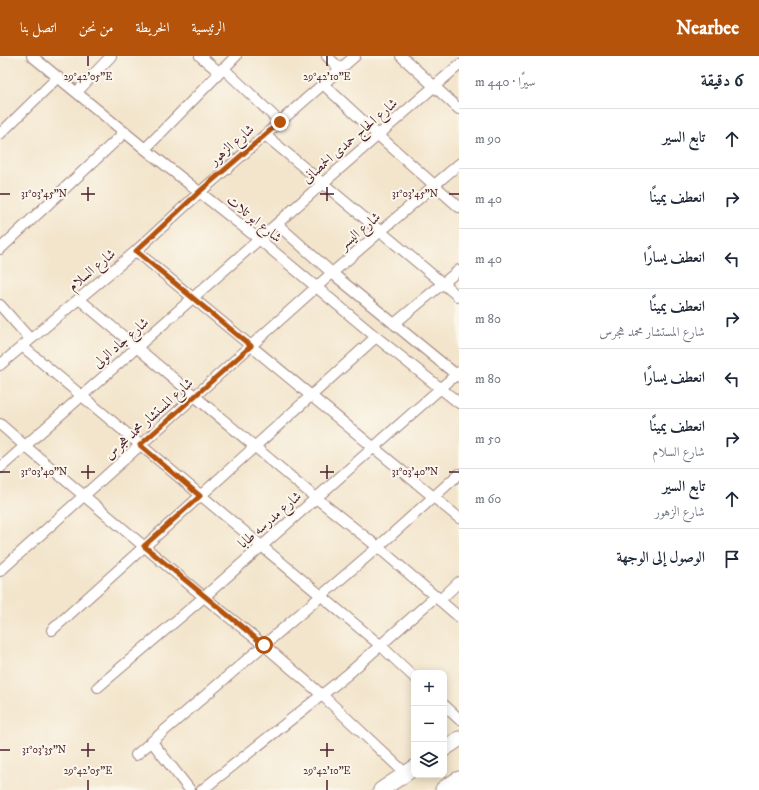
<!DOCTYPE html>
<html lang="ar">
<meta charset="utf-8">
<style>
body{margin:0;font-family:"IM FELL DW Pica",Amiri,serif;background:#f2f2f3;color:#1f2937;direction:rtl}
.controls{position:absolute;right:12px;bottom:12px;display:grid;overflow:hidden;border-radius:8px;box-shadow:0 2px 10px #0003}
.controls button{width:36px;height:36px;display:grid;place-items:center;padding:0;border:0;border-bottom:1px solid #e0e1e3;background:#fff;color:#1f2937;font:20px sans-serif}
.stop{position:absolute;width:12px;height:12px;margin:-9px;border:3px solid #b45309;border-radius:50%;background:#fff}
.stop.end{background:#b45309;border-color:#fff;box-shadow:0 1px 4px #0008}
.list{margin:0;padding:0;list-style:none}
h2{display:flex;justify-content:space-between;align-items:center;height:52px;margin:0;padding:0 16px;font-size:17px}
h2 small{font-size:13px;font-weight:400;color:#747a83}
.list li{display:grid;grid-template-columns:26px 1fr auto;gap:12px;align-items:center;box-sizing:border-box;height:60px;padding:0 16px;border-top:1px solid #e0e1e3}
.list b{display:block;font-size:15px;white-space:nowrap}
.list p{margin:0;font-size:13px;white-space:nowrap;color:#747a83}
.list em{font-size:13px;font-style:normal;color:#747a83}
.icon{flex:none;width:22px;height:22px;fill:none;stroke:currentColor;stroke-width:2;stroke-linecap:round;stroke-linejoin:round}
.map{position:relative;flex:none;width:459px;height:734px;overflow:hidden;direction:ltr}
header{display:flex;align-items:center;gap:24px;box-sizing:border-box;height:56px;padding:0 20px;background:#b45309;color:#fff}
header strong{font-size:19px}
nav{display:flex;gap:22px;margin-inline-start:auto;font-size:14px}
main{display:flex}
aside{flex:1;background:#fff}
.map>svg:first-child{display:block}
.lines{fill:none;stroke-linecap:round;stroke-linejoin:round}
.street-casing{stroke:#9e827c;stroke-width:12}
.secondary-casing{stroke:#9e827c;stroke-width:17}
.highway-casing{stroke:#9e827c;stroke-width:21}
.street{stroke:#fff;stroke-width:10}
.secondary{stroke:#fff;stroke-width:15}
.highway{stroke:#fff;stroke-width:19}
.route{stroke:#b45309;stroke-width:5}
.ticks{fill:none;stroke:#4a1f2b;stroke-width:1.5}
.labels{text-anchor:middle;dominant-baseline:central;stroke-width:4;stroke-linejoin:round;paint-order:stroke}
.street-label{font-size:14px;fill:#4a1f2b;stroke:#fbf7ec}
.ticks-label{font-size:10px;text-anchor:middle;fill:#4a1f2b;stroke:#fbf7ec;stroke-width:4;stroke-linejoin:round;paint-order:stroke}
</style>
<header>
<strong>Nearbee</strong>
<nav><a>الرئيسية</a><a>الخريطة</a><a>من نحن</a><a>اتصل بنا</a></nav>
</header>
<main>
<aside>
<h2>6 دقيقة<small>سيرًا · 440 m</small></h2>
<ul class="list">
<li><svg class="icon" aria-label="ahead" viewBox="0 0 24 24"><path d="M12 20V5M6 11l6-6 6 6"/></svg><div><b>تابع السير</b></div><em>90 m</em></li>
<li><svg class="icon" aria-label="right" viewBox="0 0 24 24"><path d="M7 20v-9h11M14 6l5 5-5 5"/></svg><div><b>انعطف يمينًا</b></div><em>40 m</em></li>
<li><svg class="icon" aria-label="left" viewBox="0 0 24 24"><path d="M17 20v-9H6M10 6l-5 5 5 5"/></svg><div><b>انعطف يسارًا</b></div><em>40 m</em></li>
<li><svg class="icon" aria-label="right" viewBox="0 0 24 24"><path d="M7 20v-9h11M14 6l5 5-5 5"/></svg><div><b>انعطف يمينًا</b><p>شارع المستشار محمد هجرس</p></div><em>80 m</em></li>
<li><svg class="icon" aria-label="left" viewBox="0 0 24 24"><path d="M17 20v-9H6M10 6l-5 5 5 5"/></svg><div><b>انعطف يسارًا</b></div><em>80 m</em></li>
<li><svg class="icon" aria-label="right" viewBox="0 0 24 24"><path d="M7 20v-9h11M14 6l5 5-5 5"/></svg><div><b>انعطف يمينًا</b><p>شارع السلام</p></div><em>50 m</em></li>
<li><svg class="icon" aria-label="ahead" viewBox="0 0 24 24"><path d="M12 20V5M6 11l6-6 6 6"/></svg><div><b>تابع السير</b><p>شارع الزهور</p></div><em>60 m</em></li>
<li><svg class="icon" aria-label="arrive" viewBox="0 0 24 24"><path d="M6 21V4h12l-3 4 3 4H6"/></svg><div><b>الوصول إلى الوجهة</b></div></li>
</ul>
</aside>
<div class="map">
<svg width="459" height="734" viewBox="0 0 459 734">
<rect width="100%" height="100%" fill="#fbf7ec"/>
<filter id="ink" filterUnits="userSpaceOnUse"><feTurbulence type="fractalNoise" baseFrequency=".025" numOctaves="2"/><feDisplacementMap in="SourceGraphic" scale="8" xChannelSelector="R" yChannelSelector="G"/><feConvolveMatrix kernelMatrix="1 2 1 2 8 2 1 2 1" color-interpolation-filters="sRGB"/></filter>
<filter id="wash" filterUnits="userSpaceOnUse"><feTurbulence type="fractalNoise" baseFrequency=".012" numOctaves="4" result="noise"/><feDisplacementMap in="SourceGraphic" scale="16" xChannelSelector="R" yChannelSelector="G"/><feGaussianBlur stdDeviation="0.9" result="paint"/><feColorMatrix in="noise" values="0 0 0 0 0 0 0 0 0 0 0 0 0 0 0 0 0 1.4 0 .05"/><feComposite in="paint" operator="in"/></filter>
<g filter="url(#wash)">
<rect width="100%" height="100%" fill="#f3e5cc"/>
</g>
<g filter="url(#ink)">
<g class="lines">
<g class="street-casing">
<path id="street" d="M32 0 145 93 260 184 376 281 459 347
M200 0 219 16
M327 0 340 13
M401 0 459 53
M223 12 280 66
M323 28 378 79 459 151
M77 36 111 0
M0 78 58 21
M265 79 459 241
M145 93 236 0
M277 168 332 217 459 321
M0 193 125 76
M136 195 459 462
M79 243 316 442 378 491 459 561
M0 249 30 283
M394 268 459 214
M22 290 380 589 414 621
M0 309 136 195 199 137 355 0
M0 368 25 390 204 541 264 589 322 639 406 718
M0 412 323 127 459 9
M0 515 332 217 459 108
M440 544 459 526
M52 574 376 281
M98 631 204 541 459 316
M444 649 459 663
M152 686 190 734
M136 699 378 491 459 418
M202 734 347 619 436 540"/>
</g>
<g class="secondary-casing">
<path id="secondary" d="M444 693 459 683
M381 734 414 712"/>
</g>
<g class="highway-casing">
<path id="highway" d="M445 734 459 725"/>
</g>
<use href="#street" class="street"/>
<use href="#secondary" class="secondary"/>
<use href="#highway" class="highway"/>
</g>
</g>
<g class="lines" filter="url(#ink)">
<path class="route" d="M264 589 144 490 200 440 140 389 251 290 136 195 199 136 280 66"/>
</g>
<path class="ticks" d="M88 0V10M327 0V10M88 131V145M327 131V145M0 138H10M81 138H95M320 138H334M449 138H459M88 409V423M327 409V423M0 416H10M81 416H95M320 416H334M449 416H459M88 687V701M327 687V701M0 694H10M81 694H95M320 694H334M88 724V734M327 724V734"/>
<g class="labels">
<g class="street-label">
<text transform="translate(350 85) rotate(-41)">شارع الحاج حمدى الحمصانى</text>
<text transform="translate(232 89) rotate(-41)">شارع الزهور</text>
<text transform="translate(254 163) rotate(39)">شارع ابو تلات</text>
<text transform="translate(360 175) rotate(-40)">شارع اليسر</text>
<text transform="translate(92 214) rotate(-40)">شارع السلام</text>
<text transform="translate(121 287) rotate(-41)">شارع جاد الولى</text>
<text transform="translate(149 363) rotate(-42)">شارع المستشار محمد هجرس</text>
<text transform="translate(270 464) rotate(-41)">شارع مدرسه طابا</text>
</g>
</g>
<g class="ticks-label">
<text x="88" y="24">29°42'05"E</text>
<text x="327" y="24">29°42'10"E</text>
<text x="44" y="141">31°03'45"N</text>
<text x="415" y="141">31°03'45"N</text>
<text x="44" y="419">31°03'40"N</text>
<text x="415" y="419">31°03'40"N</text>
<text x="44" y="697">31°03'35"N</text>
<text x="88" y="718">29°42'05"E</text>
<text x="327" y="718">29°42'10"E</text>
</g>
</svg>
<div class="controls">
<button>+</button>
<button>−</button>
<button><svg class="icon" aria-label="layers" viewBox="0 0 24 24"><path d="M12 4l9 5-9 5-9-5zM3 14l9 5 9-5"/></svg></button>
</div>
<div class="stop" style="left:264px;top:589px"></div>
<div class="stop end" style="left:280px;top:66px"></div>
</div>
</main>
